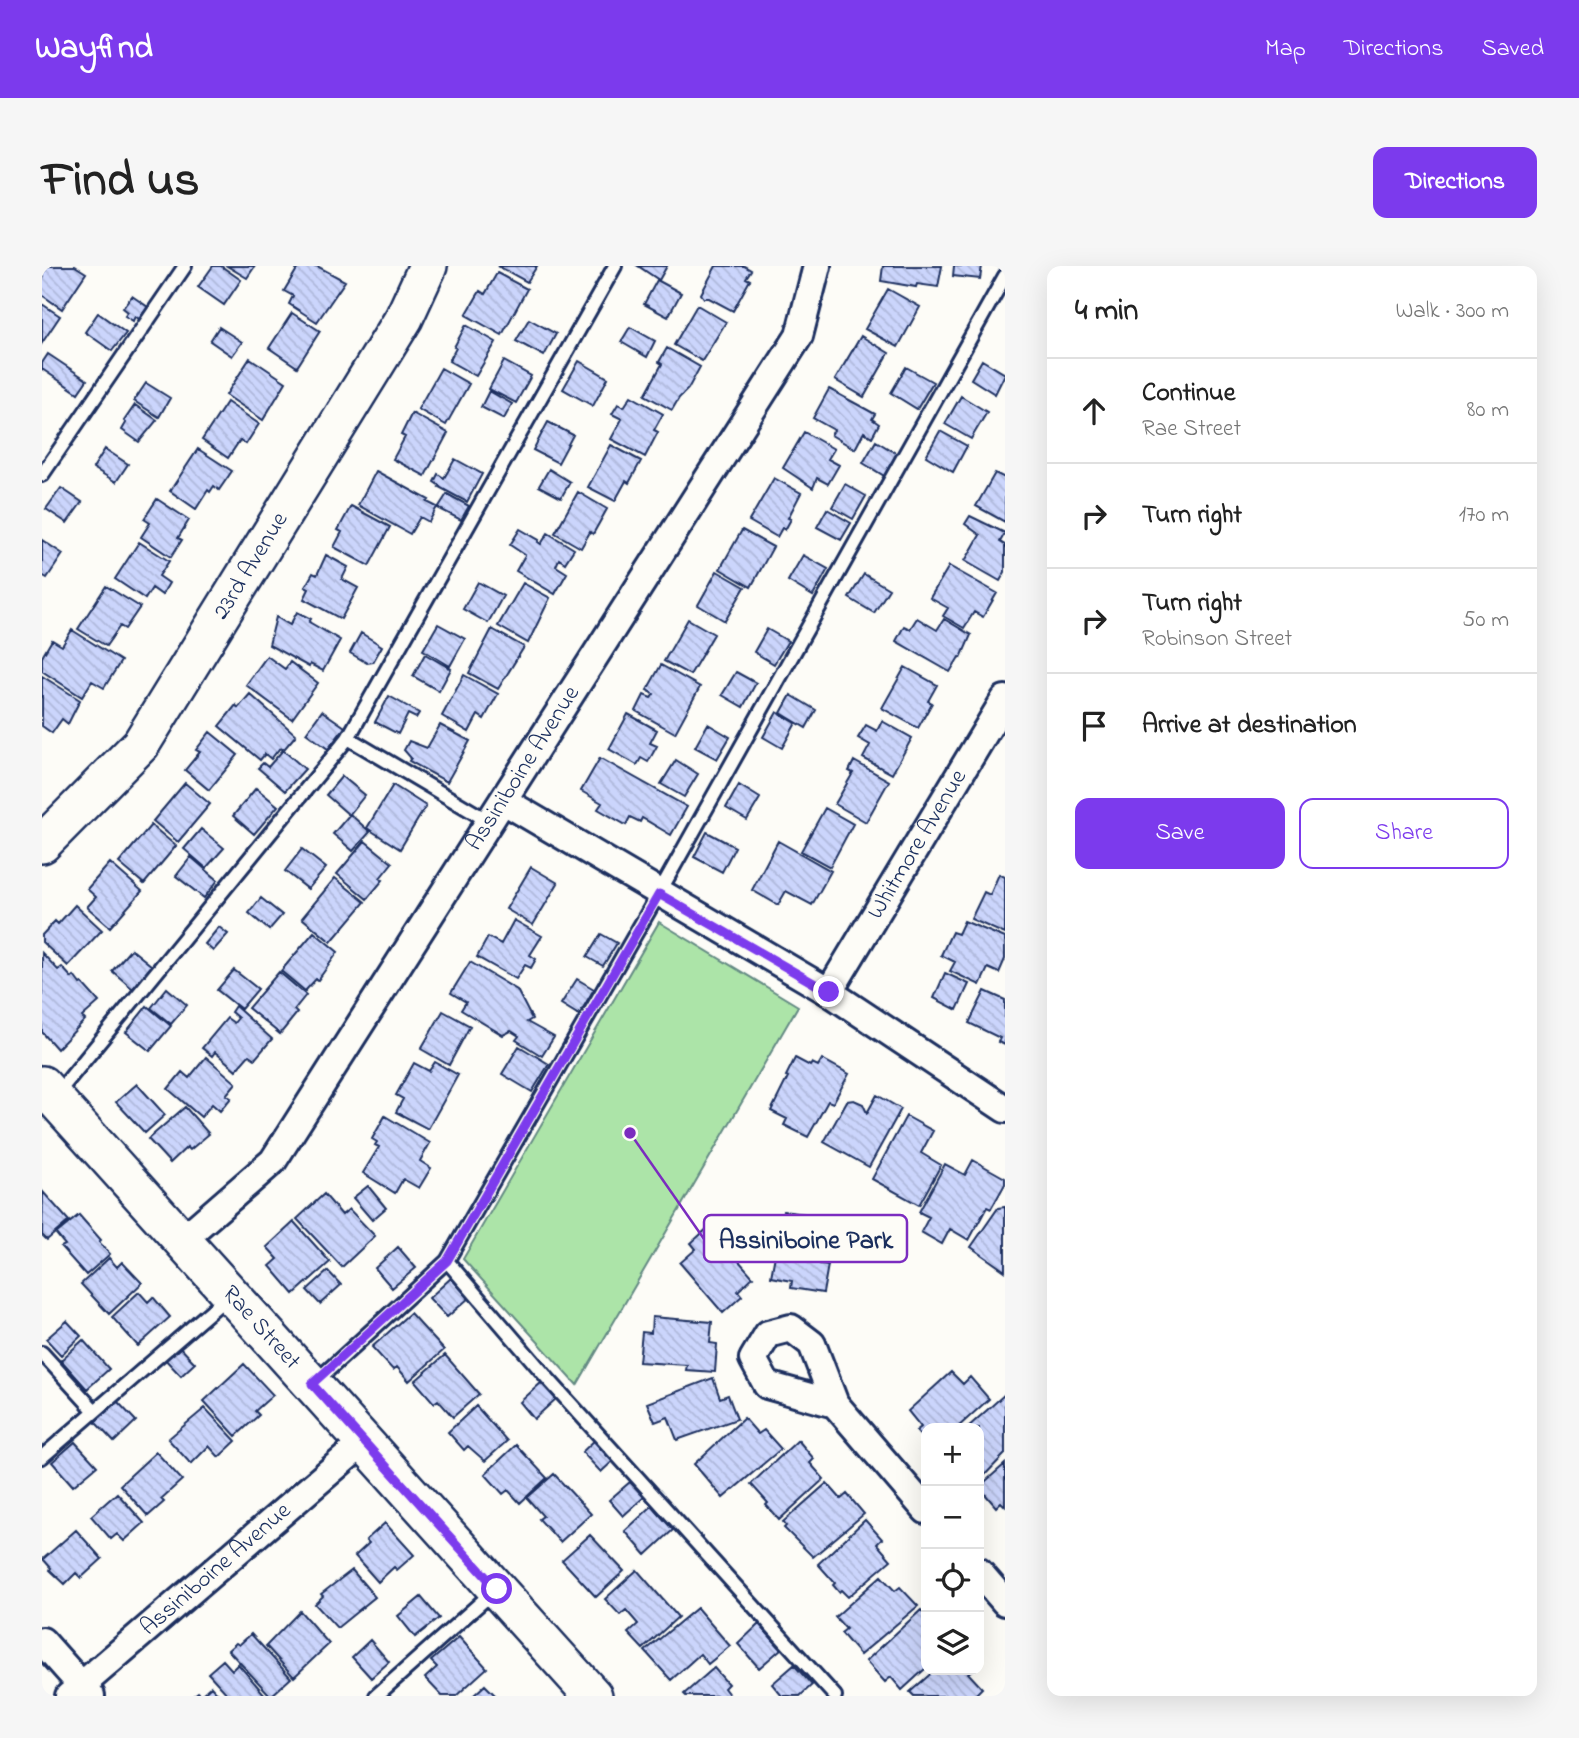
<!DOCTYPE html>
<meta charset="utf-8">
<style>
body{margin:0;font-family:"Indie Flower",sans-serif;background:#f6f6f6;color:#222}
.controls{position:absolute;right:21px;bottom:21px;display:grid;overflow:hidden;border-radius:14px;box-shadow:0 7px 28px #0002}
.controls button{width:63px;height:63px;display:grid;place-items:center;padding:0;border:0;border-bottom:2px solid #e0e0e0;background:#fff;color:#222;font:35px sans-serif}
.stop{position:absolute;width:21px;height:21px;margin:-16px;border:5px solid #7c3aed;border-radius:50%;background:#fff}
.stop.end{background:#7c3aed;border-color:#fff;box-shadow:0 2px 7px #0008}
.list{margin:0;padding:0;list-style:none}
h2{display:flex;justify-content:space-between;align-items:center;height:91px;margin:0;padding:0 28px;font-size:30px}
h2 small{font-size:23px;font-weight:400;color:#767676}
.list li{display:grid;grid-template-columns:46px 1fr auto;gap:21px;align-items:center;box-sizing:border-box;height:105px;padding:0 28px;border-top:2px solid #e0e0e0}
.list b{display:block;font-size:26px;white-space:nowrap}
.list p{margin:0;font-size:23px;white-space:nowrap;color:#767676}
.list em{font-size:23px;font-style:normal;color:#767676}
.actions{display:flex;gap:14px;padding:21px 28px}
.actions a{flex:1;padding:16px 0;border:2px solid #7c3aed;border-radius:14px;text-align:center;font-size:24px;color:#7c3aed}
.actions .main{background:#7c3aed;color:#fff}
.icon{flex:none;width:38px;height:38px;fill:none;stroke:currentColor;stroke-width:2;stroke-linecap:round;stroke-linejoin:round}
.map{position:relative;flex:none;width:963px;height:1430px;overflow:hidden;border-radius:14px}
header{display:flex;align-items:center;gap:42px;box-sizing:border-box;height:98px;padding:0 35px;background:#7c3aed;color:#fff}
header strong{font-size:33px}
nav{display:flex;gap:38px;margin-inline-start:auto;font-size:24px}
.intro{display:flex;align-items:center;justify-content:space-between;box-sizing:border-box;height:168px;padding:0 42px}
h1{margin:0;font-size:49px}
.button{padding:18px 32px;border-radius:14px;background:#7c3aed;color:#fff;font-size:24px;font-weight:700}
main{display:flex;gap:42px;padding:0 42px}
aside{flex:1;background:#fff;border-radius:14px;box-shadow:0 7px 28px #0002}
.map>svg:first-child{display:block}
.park{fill:#ace4a8;stroke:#648a83;stroke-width:2}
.building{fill:url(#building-back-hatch);stroke:#1b2f5e;stroke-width:2}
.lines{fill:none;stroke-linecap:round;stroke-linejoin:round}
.lane-casing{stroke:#1b2f5e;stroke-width:18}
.street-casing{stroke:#1b2f5e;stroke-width:32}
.secondary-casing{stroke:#1b2f5e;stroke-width:42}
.lane{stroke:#fdfcf7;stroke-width:12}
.street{stroke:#fdfcf7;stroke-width:26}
.secondary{stroke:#fdfcf7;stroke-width:37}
.route{stroke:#7c3aed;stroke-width:9}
.labels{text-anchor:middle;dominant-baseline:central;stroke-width:5;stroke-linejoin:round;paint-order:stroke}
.street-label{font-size:24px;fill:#1b2f5e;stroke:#fdfcf7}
.leader{fill:none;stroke:#7b2cbf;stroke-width:2.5}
.callout-dot{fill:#7b2cbf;stroke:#fdfcf7;stroke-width:2.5}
.callout{fill:#fdfcf7;stroke:#7b2cbf;stroke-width:2.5}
.callout-label{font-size:26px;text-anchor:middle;font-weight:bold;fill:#1b2f5e}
</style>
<header>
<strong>Wayfind</strong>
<nav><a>Map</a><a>Directions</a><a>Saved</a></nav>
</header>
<div class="intro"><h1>Find us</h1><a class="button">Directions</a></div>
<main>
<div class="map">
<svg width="963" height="1430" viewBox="0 0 963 1430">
<defs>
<pattern id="building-back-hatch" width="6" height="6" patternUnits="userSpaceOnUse" patternTransform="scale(1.75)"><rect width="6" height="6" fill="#cbd5fc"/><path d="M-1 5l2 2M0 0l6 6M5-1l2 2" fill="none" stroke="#aeb7da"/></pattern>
</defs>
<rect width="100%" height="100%" fill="#fdfcf7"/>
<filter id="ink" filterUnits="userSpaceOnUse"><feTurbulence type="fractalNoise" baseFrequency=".0143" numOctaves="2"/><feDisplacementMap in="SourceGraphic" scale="14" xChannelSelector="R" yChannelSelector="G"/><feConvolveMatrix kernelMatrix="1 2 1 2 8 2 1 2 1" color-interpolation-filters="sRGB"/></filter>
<g filter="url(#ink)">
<path class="park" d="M617 656 756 740 535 1119 421 993Z"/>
<path class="building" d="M6 0H33L44 7 20 43 0 29V14L2 11 0 8Z
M171 0H179L199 14 182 39 156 21Z
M185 0H213L205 12Z
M257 0H275L303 15 275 56 247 38 251 30 242 25Z
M456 0H495L485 16Z
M596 0H625L617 14Z
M674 0H702L709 4 704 12 708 14 691 45 667 32H662L659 28Z
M841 0H900L896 21 875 18 874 21 839 15Z
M912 0H940L938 13 911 10Z
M455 7 485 23 460 69 424 49 438 25 443 28Z
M615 14 639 27 626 51 602 38Z
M846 23 878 41 856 81 823 63Z
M90 30 106 41 97 53 93 50 91 55 83 50 86 46 81 42Z
M0 38 18 50 0 77Z
M655 39 684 56 660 95 632 79Z
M56 47 84 67 70 85 43 66Z
M250 47 278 65 255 101 227 82Z
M487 53 514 68 502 90 474 75Z
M424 59 454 76 434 110 407 95 414 82 412 81Z
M177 61 200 76 190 90 168 75Z
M588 61 613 75 605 91 579 76Z
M819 70 847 87 822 131 793 114Z
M625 82 658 101 646 123 637 132 630 144 603 129 620 98 617 96Z
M6 88 45 114 36 127 0 103V97Z
M208 92 244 116 221 154 184 129Z
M940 94 963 108 953 128 929 113Z
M462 95 489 110 474 137 447 123Z
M537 95 566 112 551 140 521 123Z
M864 101 891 116 875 143 849 127Z
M399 102 427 118 404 159 376 143Z
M104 117 128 132 117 151 92 135Z
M787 123 833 148 830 153 837 158 830 171 822 166 813 183 789 169 792 164 771 152Z
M447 125 470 138 462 153 439 141Z
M589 130 621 148 612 164 616 166 603 191 569 173 580 153 570 148 576 138 582 141Z
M919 130 945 146 929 173 903 158Z
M185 136 217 158 204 178 198 174 186 192 160 174Z
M93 139 115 154 97 176 80 164 84 157 82 155Z
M370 147 406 167 383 210 351 193 363 171 359 169Z
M506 156 531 169 516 197 491 184Z
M898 165 925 180 911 206 884 190Z
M762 166 792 183 786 193 797 199 786 218 775 212 771 222 741 202Z
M834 175 857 189 844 211 821 197Z
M569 179 599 195 587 217 584 215 573 235 546 221Z
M63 183 86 198 74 216 51 202Z
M156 183 190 205 177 224 172 220 168 226 166 224 154 243 128 225Z
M413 193 440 208 425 236 397 221 398 220 392 216 396 208 402 212Z
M507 203 528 216 519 232 497 220Z
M334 205 387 234 385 236 395 241 387 256 378 251 368 268 316 239Z
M953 207 963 212V256L934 240Z
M732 212 759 227 746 252 749 253 743 264 740 262 735 271 707 255Z
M803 218 824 230 811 253 790 241Z
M19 222 40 236 25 257 4 243Z
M536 226 565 243 551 268 548 266 539 282 513 267Z
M405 228 427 240 419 254 396 242Z
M115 233 147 254 136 272 140 274 129 291 99 271 108 257 102 253Z
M309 240 348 261 327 300 292 281 300 266 296 264Z
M785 243 809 257 799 274 775 261Z
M928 250 963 267 958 276 963 279V306L958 315 923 295 938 269 923 258Z
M478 263 497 274 496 276 499 278 506 267 532 283 523 297 517 293 514 300 525 307 513 328 474 305 483 289 468 279Z
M700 264 731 281 709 321 678 303Z
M0 274 21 288 5 312 0 309Z
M97 276 127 295 117 310 127 317 120 329 110 322 103 333 73 313Z
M284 289 306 301 300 313 316 322 299 353 262 333 267 323 263 321 271 307 275 309Z
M761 289 786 303 771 330 746 315Z
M907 300 955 327 941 351 932 346 922 362 901 350 906 342 888 332Z
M675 305 703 321 683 355 656 339Z
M822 308 847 323 832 347 807 332Z
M436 316 461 330 446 357 421 343Z
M481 317 508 332 486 377 456 360Z
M64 320 98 341 83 363 78 360 64 380 36 363Z
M255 346 269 353 267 356 298 374 281 405 268 398 267 401 227 379 234 351 248 359Z
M875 352 895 364 902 353 929 369 919 392 917 391 908 406 854 375 862 360 868 363Z
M646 353 672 368 648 409 622 395Z
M396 358 423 373 408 400 381 384Z
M450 363 482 381 456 423 427 407Z
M725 363 746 375 732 398 712 386Z
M30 364 79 395 62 422 50 415 40 431 0 405V391L10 374 20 380Z
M319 367 340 380 331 396 325 397 308 387Z
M383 388 409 403 397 425 371 410Z
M225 390 243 403 248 396 276 417 250 453 204 419Z
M619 399 658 421 633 467 594 445 602 429 609 432 612 428 605 424Z
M863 401 895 419 886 435 890 437 876 462 840 442Z
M694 406 714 417 701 441 680 429Z
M422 409 456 428 442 453 436 449 427 466 400 450Z
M0 410 38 434 26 458 20 453 10 467 0 460Z
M208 428 254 469 243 482 237 483 229 493 223 488 218 494 177 460 194 439 196 442Z
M749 429 774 444 764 462 739 447Z
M347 430 377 447 374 452 366 448 356 468 333 456Z
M280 445 303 461 286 483 264 467Z
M735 446 754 457 740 482 721 471Z
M586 448 615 464 608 477 615 480 606 496 599 492 595 499 567 483Z
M840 455 870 472 850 508 821 492 828 479 816 472 824 459 835 465Z
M666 458 688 471 675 493 653 481Z
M398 459 428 475 405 516 367 495 369 492 362 484 367 475 385 482Z
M168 466 196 489 167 524 143 504 158 486 154 484Z
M241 484 263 503 243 525 216 502 221 497 226 501Z
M558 492 645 541 629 569 600 552 598 556 588 551 584 559 556 543 560 537 539 525Z
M634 494 656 508 642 531 619 518Z
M812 495 847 515 824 556 793 538 811 507 807 505Z
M300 510 323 529 307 549 284 529Z
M143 517 168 538 136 576 111 555Z
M351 519 384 540 358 583 325 562Z
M697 519 718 532 705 554 684 542Z
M214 522 236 540 212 568 191 550Z
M783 542 811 558 788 601 759 585Z
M308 548 328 566 311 585 291 568Z
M109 559 134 580 102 618 77 597Z
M159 563 182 582 164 602 142 583Z
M665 566 693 581 680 606 652 591Z
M323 575 350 597 338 612 341 614 325 633 295 608Z
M736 575 789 605 770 639 744 625 736 639 710 624Z
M260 583 284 602 266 623 243 605Z
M149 591 176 614 162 632 134 610Z
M68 597 100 625 68 661 45 641 54 631 45 623Z
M489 601 516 617 491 659 464 643Z
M957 608 963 611V668L929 653 942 626 948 629Z
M293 612 323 636 289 676 260 652Z
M219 632 240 649 227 664 207 647Z
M33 639 60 664 26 700 0 676V669L13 655 16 658Z
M472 654 500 670 488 689 494 693 489 702 483 699 474 713 435 691 446 671 459 678Z
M922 655 963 672V693L957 707 946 702 938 719 908 705 913 696 899 689 910 666 916 668Z
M177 661 186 668 171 685 163 678Z
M272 666 296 686 276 714 274 713 263 725 239 705Z
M559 668 575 677 561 700 545 691Z
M89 683 110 700 91 723 70 705Z
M0 687 16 704 20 701 30 712 32 710 38 718 40 717 57 736 40 751 43 754 15 783 0 766Z
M428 696 475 724 490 753 485 756 512 771 500 790 474 774 477 770 469 765 461 769 419 744 424 736 409 727Z
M192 704 216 723 199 743 175 724Z
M237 706 264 729 252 744 255 747 238 768 206 742Z
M903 707 927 718 915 744 892 732Z
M535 713 552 723 537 749 519 738Z
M125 722 145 739 129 758 109 742Z
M943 725 963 734V779L956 776 958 772 927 757Z
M105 740 129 760 108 785 84 766Z
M193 740 230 773 213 793 207 789 194 804 173 786 170 790 160 782 185 752 192 757 196 752 189 746Z
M401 745 428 760 407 799 379 783Z
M477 780 507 798 490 826 460 808Z
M164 791 194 817 184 829 189 832 178 845 170 838 159 851 126 823 140 806 147 812Z
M753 792 768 800 770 797 776 800 780 793 807 808 791 837 786 835 766 871 742 859 745 853 729 845 746 811 744 810Z
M393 796 416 809 386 863 354 846 361 833 354 829 372 797 387 805Z
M95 818 123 849 103 867 74 836Z
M835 829 859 843 827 901 782 876 805 835 812 834 821 838 825 847Z
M143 841 167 868 148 884 145 881 128 897 106 873Z
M343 850 388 877 378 895 389 902 377 922 361 913 353 927 321 907 337 881 333 879 335 876 330 873Z
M864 850 891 865 879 887 899 899 877 939 830 913Z
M931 894 963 912V918L949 943 945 941 927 974 908 963 900 978 879 966 887 951 877 946 903 898 923 909Z
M326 920 344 942 330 954 311 932Z
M1 926 27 955 5 974 0 969Z
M282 928 300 949 307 943 333 970 300 1001 255 953Z
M963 941V1005L929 981 956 942Z
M741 945 786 951 778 998 786 999 781 1027 749 1022 750 1015 729 1011Z
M37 949 59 974 57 976 68 988 44 1009 19 981 23 979 14 968Z
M252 956 288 996 252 1028 228 1000 236 993 225 981Z
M667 961 711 1011 696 1025 700 1030 681 1047 638 997 654 983 649 977Z
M356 981 374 1002 350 1022 333 1002Z
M67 992 75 1001 80 996 100 1017 67 1048 39 1018Z
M286 1005 299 1019 278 1038 265 1024Z
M409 1012 427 1032 405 1051 387 1032Z
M97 1026 106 1036 111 1031 128 1051 96 1080 70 1051Z
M368 1047 402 1084 367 1115 355 1101 351 1104 330 1081Z
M610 1051 670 1056 668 1077 675 1078 673 1106 644 1104 645 1099 597 1096 600 1066 609 1067Z
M25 1055 39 1070 19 1089 4 1073Z
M41 1074 67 1103 45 1123 19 1094Z
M134 1077 153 1097 139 1110 120 1090Z
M403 1089 437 1128 411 1151 396 1134 392 1137 373 1115Z
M202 1098 231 1129 213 1145 217 1149 194 1170 162 1135Z
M909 1106 921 1118 928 1111 947 1133 915 1162H884V1177L874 1165 879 1161 866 1145Z
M671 1112 678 1132 686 1129 695 1153 635 1174 626 1151 613 1156 605 1137Z
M500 1116 515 1132 492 1153 478 1136Z
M963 1128V1188L937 1215V1162H925Z
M75 1135 94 1155 72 1176 53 1156Z
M434 1140 465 1175 443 1195 426 1180 422 1184 406 1166Z
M163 1142 194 1175 177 1191 167 1180 149 1198 126 1173Z
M702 1152 716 1168 722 1164 739 1183 681 1232 652 1198Z
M554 1173 573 1193 559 1206 540 1186Z
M756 1174 772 1193 768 1197 782 1213 737 1254 724 1239 726 1237 709 1218Z
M33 1176 55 1200 31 1220 10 1196Z
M474 1179 505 1212 478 1237 466 1224 461 1228 443 1208Z
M114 1186 140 1214 119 1233 122 1236 106 1250 78 1219Z
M963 1198V1240L959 1236 954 1241 937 1221Z
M512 1208 549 1248 518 1276 497 1253 501 1250 485 1232Z
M588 1216 602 1231 581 1250 567 1234Z
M785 1217 799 1233 805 1228 822 1248 771 1291 742 1262 744 1260 741 1256Z
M75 1227 102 1257 82 1275 75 1268 69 1273 49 1250Z
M610 1240 631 1264 604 1289 583 1265Z
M823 1254 840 1273 835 1278 849 1294 806 1331 799 1324 797 1326 791 1319 793 1317 776 1298Z
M343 1257 372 1289 355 1304 352 1301 336 1316 313 1290 327 1277 324 1274Z
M34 1264 60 1293 39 1312 34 1307 23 1318 8 1304 9 1302 1 1293Z
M548 1269 582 1305 554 1331 520 1294Z
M310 1304 333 1331 295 1362 273 1338 281 1330 279 1328Z
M595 1304 636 1351 601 1383 586 1367 596 1358 584 1344 578 1349 563 1333Z
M839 1310 853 1325 858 1321 876 1340 818 1389 799 1367 804 1363 793 1351Z
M379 1331 397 1352 373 1371 356 1350Z
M655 1342 688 1380 666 1398 658 1388 629 1414 603 1385Z
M879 1344 884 1349V1402L860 1424 849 1411 843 1416 824 1395Z
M258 1345 287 1378 252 1411 224 1380Z
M717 1358 739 1383 717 1402 696 1378Z
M209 1368 249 1412 229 1430 186 1384 194 1377 197 1379Z
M417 1371 445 1402 414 1430H400L383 1412 395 1401 389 1395Z
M328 1374 347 1396 329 1412 310 1391Z
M181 1394 190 1404 196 1398 224 1430H187L166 1407Z
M752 1399 770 1419 758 1430H740L730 1418Z
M672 1402 686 1418 682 1422 688 1430H644L642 1428Z
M893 1404H930L926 1407 940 1422 932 1430H872L868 1426Z
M443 1419 454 1430H431Z
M169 1420 178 1430H151L156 1426 159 1429Z"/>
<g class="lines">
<g class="lane-casing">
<path id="lane" d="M0 209 143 0
M306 472 448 556
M14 829 306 472 573 0
M0 1087 52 1144
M271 1118 405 995
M0 1191 185 1031
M334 1430 451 1326
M793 1430 508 1115 405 995 617 627 963 10"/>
</g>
<g class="street-casing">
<g id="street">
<path d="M462 535 787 726 963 843"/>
<path id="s1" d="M787 726 963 433"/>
<path id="s2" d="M140 974 231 895 757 70 775 0"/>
<path d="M793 1138 725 1119 711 1093 726 1068 749 1062 770 1078 793 1138 884 1244"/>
<path d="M937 1306 963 1336"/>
<path d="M0 1375 49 1430"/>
<path id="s3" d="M27 1430 322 1176"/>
</g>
</g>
<g class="secondary-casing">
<g id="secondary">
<path id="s4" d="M0 578 99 478 362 52 386 0"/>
<path id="s5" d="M0 819 551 1430"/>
</g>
</g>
<use href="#lane" class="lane"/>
<use href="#street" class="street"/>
<use href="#secondary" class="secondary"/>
</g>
</g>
<g class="lines" filter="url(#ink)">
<path class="route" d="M455 1323 270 1118 405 995 617 628 787 726"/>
</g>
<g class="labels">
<g class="street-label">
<text stroke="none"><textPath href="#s4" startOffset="350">23rd Avenue</textPath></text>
<text stroke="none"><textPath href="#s2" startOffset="586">Assiniboine Avenue</textPath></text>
<text stroke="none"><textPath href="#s1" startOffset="172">Whitmore Avenue</textPath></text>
<text stroke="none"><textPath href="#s5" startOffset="327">Rae Street</textPath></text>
<text stroke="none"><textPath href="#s3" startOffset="194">Assiniboine Avenue</textPath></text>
</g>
</g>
<path class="leader" d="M588 867L662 973"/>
<circle class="callout-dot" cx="588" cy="867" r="7"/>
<rect class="callout" x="662" y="949" width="203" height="47" rx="7"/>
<g class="callout-label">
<text x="764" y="982">Assiniboine Park</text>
</g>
</svg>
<div class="controls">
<button>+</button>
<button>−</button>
<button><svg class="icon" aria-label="locate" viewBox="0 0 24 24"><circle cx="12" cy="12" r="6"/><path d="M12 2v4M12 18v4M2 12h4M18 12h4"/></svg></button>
<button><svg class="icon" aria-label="layers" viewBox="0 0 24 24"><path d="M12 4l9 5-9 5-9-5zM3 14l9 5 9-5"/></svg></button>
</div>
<div class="stop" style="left:455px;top:1323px"></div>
<div class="stop end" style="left:787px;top:726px"></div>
</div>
<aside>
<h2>4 min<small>Walk · 300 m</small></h2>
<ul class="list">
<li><svg class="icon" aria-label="ahead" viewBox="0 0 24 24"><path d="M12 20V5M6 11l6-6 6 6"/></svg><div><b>Continue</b><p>Rae Street</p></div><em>80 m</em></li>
<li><svg class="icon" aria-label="right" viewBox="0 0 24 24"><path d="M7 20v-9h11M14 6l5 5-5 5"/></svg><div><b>Turn right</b></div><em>170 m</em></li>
<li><svg class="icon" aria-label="right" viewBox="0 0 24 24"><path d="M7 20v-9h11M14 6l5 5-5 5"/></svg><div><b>Turn right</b><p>Robinson Street</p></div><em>50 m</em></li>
<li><svg class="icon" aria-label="arrive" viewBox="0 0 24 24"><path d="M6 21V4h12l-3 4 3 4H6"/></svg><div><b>Arrive at destination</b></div></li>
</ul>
<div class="actions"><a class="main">Save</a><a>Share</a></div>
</aside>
</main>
